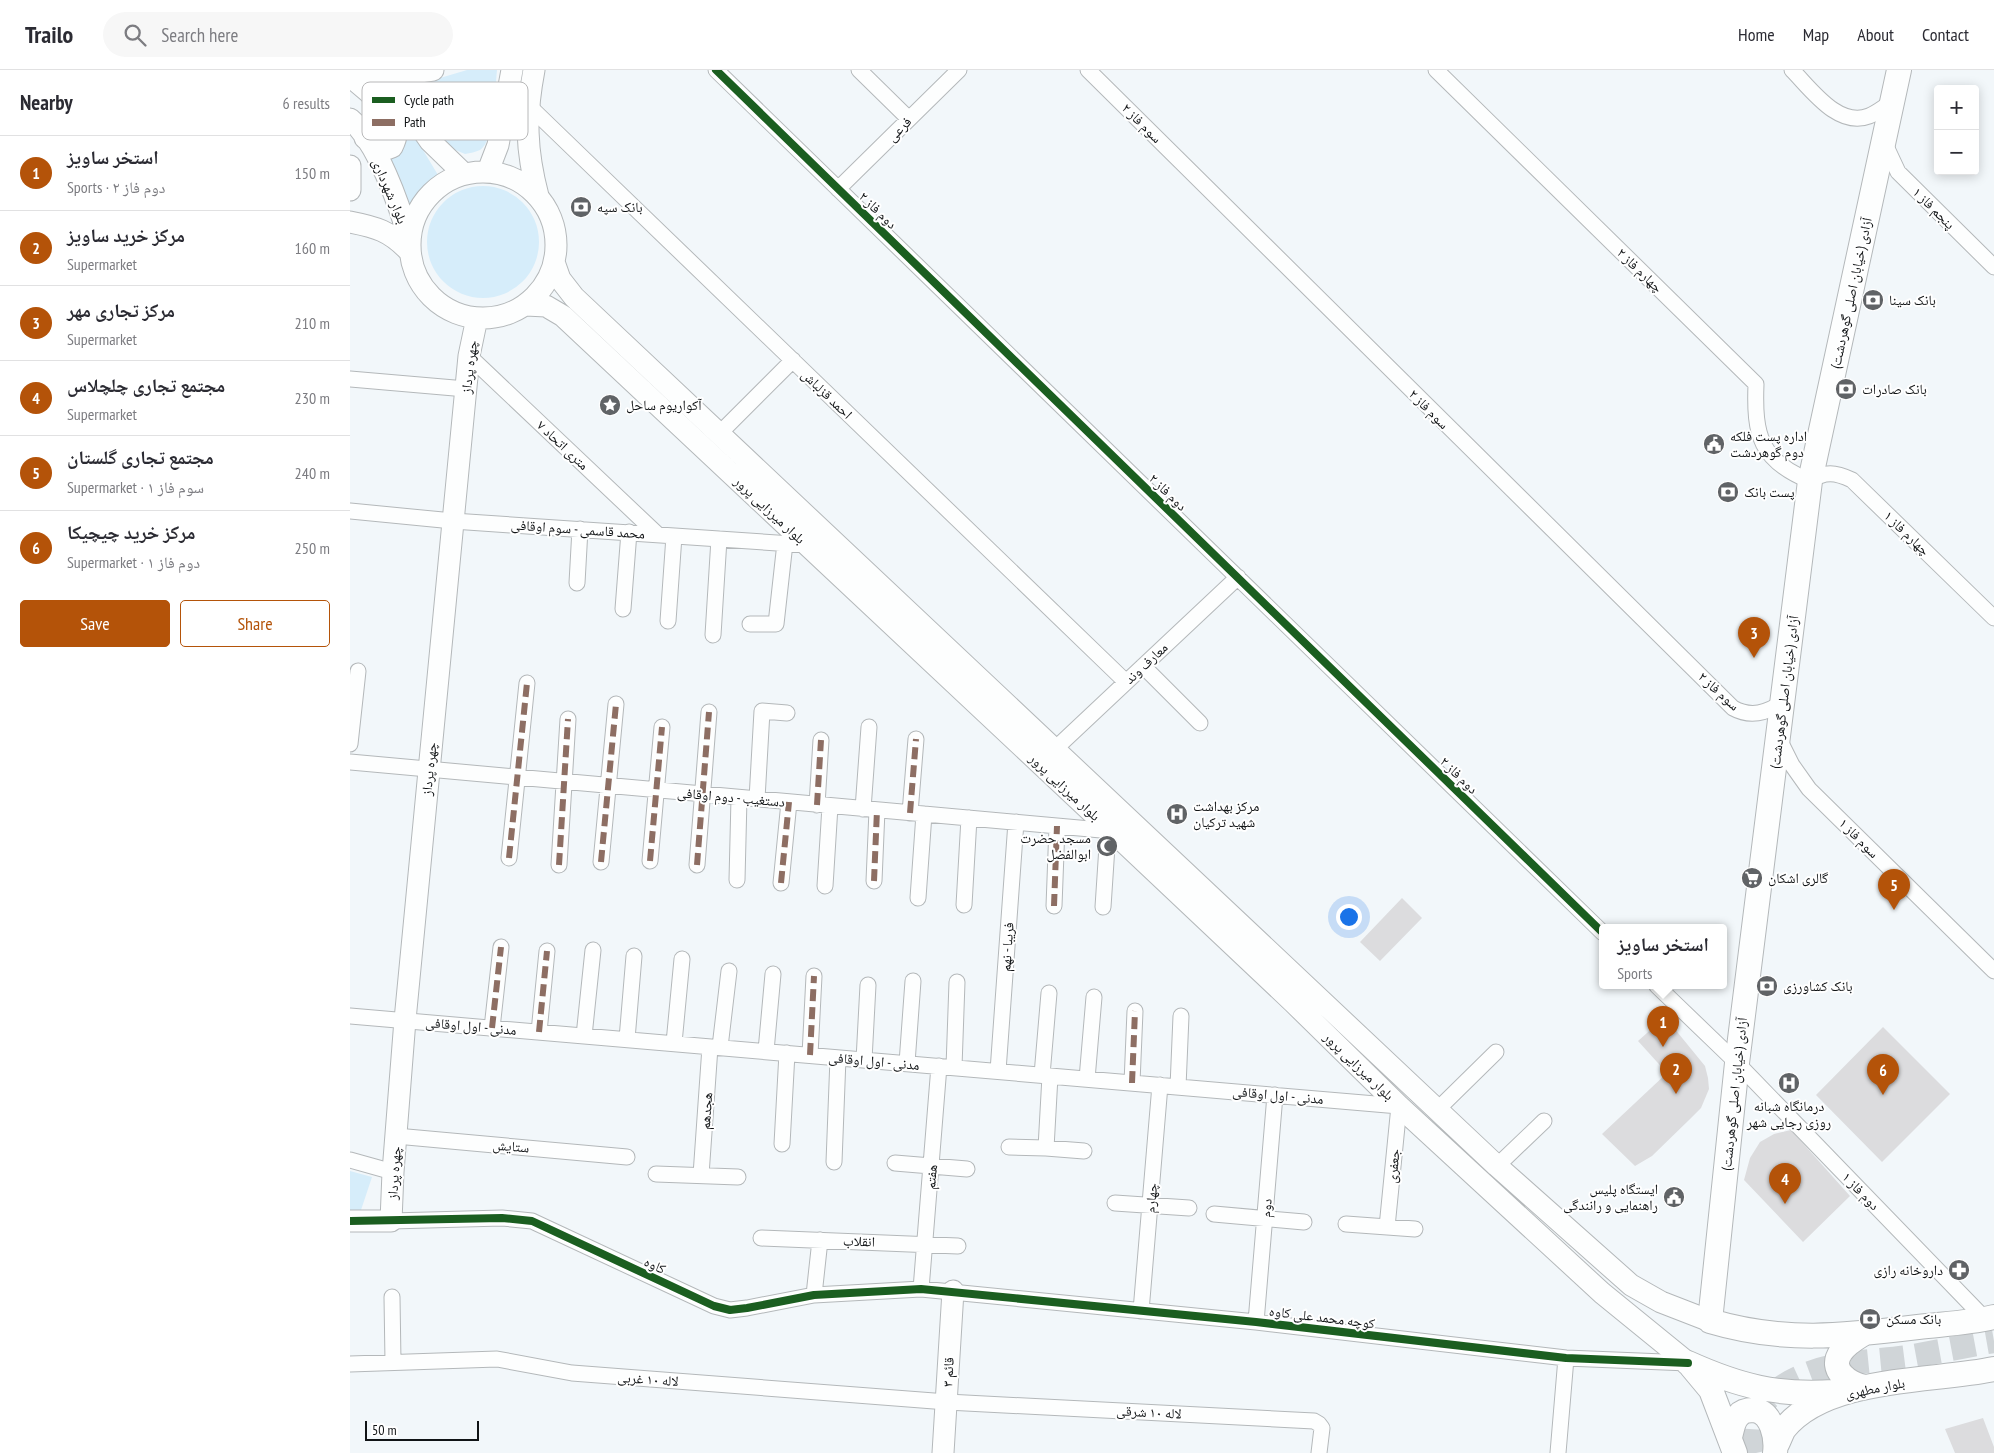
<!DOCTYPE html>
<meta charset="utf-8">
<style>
body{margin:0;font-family:"PT Sans Narrow","Noto Naskh Arabic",sans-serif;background:#f7f7f7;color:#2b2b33}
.controls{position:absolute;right:15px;top:15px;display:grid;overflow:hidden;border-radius:5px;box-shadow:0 2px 12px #0003}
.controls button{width:45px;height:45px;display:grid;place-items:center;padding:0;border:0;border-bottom:1px solid #e1e1e2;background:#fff;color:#2b2b33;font:25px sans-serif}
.scale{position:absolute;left:15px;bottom:12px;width:114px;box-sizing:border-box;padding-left:5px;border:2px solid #111416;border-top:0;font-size:14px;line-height:18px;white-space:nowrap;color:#111416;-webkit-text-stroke:4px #fff;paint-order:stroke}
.you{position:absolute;left:998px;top:846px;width:18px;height:18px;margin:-12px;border:4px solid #fff;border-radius:50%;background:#1a73e8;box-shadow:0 0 0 8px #1a73e833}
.badge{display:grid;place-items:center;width:32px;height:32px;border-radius:50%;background:#b45309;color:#fff;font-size:16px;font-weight:700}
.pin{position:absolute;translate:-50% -41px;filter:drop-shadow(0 1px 2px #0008)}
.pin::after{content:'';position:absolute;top:26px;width:18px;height:15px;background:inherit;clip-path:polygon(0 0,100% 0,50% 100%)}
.popup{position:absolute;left:1249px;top:854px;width:128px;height:65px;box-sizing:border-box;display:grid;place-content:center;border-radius:5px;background:#fff;filter:drop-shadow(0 1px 4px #0005);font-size:16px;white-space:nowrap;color:#7c7c81}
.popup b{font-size:19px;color:#2b2b33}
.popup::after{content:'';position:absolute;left:50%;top:100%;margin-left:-10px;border:10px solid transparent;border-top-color:#fff}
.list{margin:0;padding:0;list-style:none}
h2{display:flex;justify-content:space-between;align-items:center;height:65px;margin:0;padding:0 20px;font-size:21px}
h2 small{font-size:16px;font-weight:400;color:#7c7c81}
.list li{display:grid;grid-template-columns:32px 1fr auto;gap:15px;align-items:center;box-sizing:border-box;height:75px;padding:0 20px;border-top:1px solid #e1e1e2}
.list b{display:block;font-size:19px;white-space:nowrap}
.list p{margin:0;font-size:16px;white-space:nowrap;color:#7c7c81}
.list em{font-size:16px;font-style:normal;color:#7c7c81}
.actions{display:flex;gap:10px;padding:15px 20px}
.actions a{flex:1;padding:11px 0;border:1px solid #b45309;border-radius:5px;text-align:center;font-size:18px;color:#b45309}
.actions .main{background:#b45309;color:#fff}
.icon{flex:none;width:28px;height:28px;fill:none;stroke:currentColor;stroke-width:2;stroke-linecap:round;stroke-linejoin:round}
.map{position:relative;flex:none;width:1644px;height:1383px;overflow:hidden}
header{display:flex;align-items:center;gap:30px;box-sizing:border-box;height:70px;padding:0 25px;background:#fff;border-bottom:1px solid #e1e1e2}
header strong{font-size:24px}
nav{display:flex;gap:28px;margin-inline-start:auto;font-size:18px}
.search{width:350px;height:45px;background:#f7f7f7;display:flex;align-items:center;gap:12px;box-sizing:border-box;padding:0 18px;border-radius:28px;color:#7c7c81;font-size:19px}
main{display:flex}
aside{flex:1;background:#fff}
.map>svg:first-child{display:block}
.green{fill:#d6edfa}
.building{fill:#dcdcde}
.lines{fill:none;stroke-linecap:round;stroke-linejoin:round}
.primary-tunnel{stroke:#d0d5d8;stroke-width:24;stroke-dasharray:24 12;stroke-linecap:butt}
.street-casing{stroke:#b4b8ba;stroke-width:17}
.secondary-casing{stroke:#b4b8ba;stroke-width:23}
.primary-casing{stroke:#b4b8ba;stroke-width:26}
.street{stroke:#fdfefe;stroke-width:15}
.secondary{stroke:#fdfefe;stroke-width:21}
.primary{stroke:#fdfefe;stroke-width:24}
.quiet{stroke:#8d6e63;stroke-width:6;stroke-dasharray:12 6;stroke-linecap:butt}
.cycleway-casing{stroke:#fff;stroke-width:11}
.cycleway{stroke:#1b5e20;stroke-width:8}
.labels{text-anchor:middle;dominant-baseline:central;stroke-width:4;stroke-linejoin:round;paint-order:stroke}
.street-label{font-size:14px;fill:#111416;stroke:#fff}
.poi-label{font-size:14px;fill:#111416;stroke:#fff;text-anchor:start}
.key{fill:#fff;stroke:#b8b8b9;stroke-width:1}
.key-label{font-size:14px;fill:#111416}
</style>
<header>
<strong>Trailo</strong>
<div class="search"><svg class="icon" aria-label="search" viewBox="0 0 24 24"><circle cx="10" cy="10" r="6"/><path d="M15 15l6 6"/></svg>Search here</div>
<nav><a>Home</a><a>Map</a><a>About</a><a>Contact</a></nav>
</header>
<main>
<aside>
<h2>Nearby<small>6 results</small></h2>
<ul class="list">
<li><span class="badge">1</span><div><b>استخر ساویز</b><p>Sports · دوم فاز ۲</p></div><em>150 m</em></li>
<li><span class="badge">2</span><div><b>مرکز خرید ساویز</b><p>Supermarket</p></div><em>160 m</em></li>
<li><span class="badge">3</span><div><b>مرکز تجاری مهر</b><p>Supermarket</p></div><em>210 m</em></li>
<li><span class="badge">4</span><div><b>مجتمع تجاری چلچلاس</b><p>Supermarket</p></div><em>230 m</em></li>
<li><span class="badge">5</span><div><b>مجتمع تجاری گلستان</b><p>Supermarket · سوم فاز ۱</p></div><em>240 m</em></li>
<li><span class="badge">6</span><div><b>مرکز خرید چیچیکا</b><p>Supermarket · دوم فاز ۱</p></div><em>250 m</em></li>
</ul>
<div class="actions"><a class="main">Save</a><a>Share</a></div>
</aside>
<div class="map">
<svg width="1644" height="1383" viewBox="0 0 1644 1383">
<rect width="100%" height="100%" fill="#f2f7fa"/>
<path class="green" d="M117 0H147C145 17 145 71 130 80 126 82 120 83 115 84L96 76 50 15 80 11Z
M55 55 70 75 88 105C73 114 67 123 58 139L31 85 53 73Z
M77 172a56 56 0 1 1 112 0a56 56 0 1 1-112 0Z
M0 1101 22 1107 11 1140H0Z"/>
<path class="building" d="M1052 828 1072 848 1030 891 1010 872Z
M1315 947 1355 996 1358 1008 1359 1019 1351 1038 1339 1050 1302 1086 1285 1096 1252 1064 1317 1003 1288 971Z
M1533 957 1600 1024 1532 1092 1466 1025Z
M1441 1060 1500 1126 1453 1172 1394 1110 1400 1088 1410 1072 1424 1064Z
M1633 1348 1644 1377V1383H1605L1595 1359Z"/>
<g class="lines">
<path class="primary-tunnel" d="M1406 1383C1403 1370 1401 1355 1408 1342 1422 1315 1461 1300 1489 1295 1511 1291 1535 1290 1557 1287 1586 1282 1615 1276 1644 1271"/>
<g class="street-casing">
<path id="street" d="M366 0 1253 863
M509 0 559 49
M738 0 1383 638C1401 648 1417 643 1433 632
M1086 0 1406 314C1404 365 1410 391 1460 411 1475 401 1485 402 1502 410L1644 548
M1442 0C1461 19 1488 58 1519 46 1527 43 1535 36 1542 32
M178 35 776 612
M1534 72 1548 102 1644 197
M488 119 609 0
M119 286 307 464
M0 309 116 319
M369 364 443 290
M0 441 103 451 457 475
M227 513 230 459
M273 539 279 462
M318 551 324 466
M400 554H426L435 473
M363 565 369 469
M793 596 850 653
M1429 669 1442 695 1459 719 1644 901
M0 674 8 601
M705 679 888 507
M0 692 762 761
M407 729 412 641 437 643
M467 735 471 670
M513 739 519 657
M560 743 566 669
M159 788 177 613
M300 791 312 657
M251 792 266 634
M209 795 218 649
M347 795 359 642
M387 810 389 728
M524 811 527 740
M431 813 439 732
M475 816 480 736
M568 828 574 744
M614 835 619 748
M704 836 707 756
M753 837 758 761
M1307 916 1387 993 1635 1249
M0 946 1049 1036 1037 1157
M142 958 151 877
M189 962 197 881
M234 966 243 880
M277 969 284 886
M324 973 332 889
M370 977 379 901
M416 981 423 904
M460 985 464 906
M514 990 518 915
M557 993 563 911
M604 997 607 912
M648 1001 666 752
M692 1005 699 923
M737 1009 744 927
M782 1013 785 941
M828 1017 831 946
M1088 1039 1146 982
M46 1066 277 1087
M432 1074 437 983
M659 1077 696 1078 700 1006
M696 1078 734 1081
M0 1090 43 1102
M484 1092 488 988
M545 1093 617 1099
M1147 1096 1194 1051
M306 1104 388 1107
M351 1105 360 977
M765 1133 839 1138
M864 1144 954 1152
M41 1151 152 1148 182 1151 364 1236 380 1240 397 1238 464 1225 571 1219 906 1252 1216 1288 1338 1293
M996 1154 1065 1159
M411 1168 608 1176
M571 1219 589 996
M464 1225 470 1170
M42 1227 43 1292
M791 1241 810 1015
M906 1252 925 1025
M0 1294 147 1289 222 1303 597 1332 964 1351 969 1354 972 1358 969 1383
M1208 1383 1216 1288"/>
</g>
<g class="secondary-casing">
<path id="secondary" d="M18 0 43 24 62 45 80 71 114 104
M29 0 56 4 83 0
M184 0C175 47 176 80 188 126
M0 7C16 18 46 45 46 65 46 69 44 73 42 77L34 80 15 68
M0 49C28 73 49 134 59 169
M0 96V120
M138 101 148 75 162 0
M60 175a73 73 0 1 1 146 0a73 73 0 1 1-146 0Z
M0 152C26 157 40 161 59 181
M204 192 210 209 224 227 1147 1096 1281 1215 1311 1232 1360 1251
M176 235 196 236 213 246 762 761 943 932 1049 1036 1252 1223 1338 1293
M0 1151H41L43 1102 55 950 119 286 127 248
M593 1383 603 1221"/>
</g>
<g class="primary-casing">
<path id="primary" d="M1549 0 1460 411 1387 993 1360 1251C1433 1273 1494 1266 1568 1257 1593 1254 1620 1253 1644 1247
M1513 1264C1505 1269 1496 1274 1491 1282 1478 1300 1499 1314 1515 1317
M1338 1293C1389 1316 1428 1326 1484 1322
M1341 1296 1361 1320 1385 1383
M1380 1367C1382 1360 1383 1350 1389 1345 1392 1341 1399 1340 1404 1340 1422 1342 1427 1368 1425 1383
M1426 1376C1429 1371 1431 1364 1434 1359 1476 1306 1583 1312 1644 1299"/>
</g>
<use href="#street" class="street"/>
<use href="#secondary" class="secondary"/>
<use href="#primary" class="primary"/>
<path class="quiet" d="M467 735 471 670
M560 743 566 669
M159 788 177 613
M300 791 312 657
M251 792 266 634
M209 795 218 649
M347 795 359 642
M524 811 527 740
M431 813 439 732
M704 836 707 756
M142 958 151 877
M189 962 197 881
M460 985 464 906
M782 1013 785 941"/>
<g class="cycleway-casing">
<path id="cycleway" d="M366 0 1253 863
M0 1151 152 1148 182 1151 364 1236 380 1240 397 1238 464 1225 571 1219 906 1252 1216 1288 1338 1293"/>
</g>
<use href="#cycleway" class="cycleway"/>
</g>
<defs>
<g id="bank-disc" transform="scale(1.125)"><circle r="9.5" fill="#606366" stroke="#fff"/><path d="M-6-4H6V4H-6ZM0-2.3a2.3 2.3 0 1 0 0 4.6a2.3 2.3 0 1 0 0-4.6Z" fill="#fff"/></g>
<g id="sight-disc" transform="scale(1.125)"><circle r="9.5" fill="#606366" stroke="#fff"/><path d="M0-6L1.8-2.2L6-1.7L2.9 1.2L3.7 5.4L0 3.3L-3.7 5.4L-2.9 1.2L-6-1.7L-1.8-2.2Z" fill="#fff"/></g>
<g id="civic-disc" transform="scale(1.125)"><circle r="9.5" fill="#606366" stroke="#fff"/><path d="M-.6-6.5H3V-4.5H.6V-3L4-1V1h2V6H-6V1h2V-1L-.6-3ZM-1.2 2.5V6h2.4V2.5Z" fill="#fff"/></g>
<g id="hospital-disc" transform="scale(1.125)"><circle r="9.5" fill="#606366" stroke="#fff"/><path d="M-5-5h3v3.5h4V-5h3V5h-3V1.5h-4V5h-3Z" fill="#fff"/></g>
<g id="mosque-disc" transform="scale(1.125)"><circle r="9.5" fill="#606366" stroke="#fff"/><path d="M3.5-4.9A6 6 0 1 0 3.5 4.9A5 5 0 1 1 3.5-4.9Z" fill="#fff"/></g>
<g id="supermarket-disc" transform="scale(1.125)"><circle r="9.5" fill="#606366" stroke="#fff"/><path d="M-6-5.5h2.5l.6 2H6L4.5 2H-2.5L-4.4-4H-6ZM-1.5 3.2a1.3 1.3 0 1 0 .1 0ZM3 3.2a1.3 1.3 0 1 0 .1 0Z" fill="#fff"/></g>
<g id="pharmacy-disc" transform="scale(1.125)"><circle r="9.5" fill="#606366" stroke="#fff"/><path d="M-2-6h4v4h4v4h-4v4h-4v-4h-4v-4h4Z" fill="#fff"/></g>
</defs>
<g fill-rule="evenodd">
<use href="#bank-disc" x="231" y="137"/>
<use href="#bank-disc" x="1523" y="230"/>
<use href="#bank-disc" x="1496" y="319"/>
<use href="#sight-disc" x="260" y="335"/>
<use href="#civic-disc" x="1364" y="374"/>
<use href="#bank-disc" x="1378" y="422"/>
<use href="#hospital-disc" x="827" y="744"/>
<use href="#mosque-disc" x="757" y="776"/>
<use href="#supermarket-disc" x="1402" y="808"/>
<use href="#bank-disc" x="1417" y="916"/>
<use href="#hospital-disc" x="1439" y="1013"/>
<use href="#civic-disc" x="1324" y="1127"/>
<use href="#pharmacy-disc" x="1609" y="1200"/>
<use href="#bank-disc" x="1520" y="1249"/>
</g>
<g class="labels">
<g class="street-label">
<text transform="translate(792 53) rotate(45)">سوم فاز ۲</text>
<text transform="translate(549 59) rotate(-45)">فرعی</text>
<text transform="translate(40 121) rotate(67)">بلوار شهرداری</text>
<text transform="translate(1584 138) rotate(45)">پنجم فاز ۱</text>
<text transform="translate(528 140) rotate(44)">دوم فاز ۲</text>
<text transform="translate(1290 200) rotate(44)">چهارم فاز ۲</text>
<text transform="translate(1501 223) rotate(-78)">آزادی (خیابان اصلی گوهردشت)</text>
<text transform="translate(119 297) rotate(-83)">چهره پرداز</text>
<text transform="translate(477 324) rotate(44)">احمد قزلباش</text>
<text transform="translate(1079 339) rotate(45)">سوم فاز ۲</text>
<text transform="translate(213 375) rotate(43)">۷ متری اتحاد</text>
<text transform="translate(818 422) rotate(44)">دوم فاز ۲</text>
<text transform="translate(420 440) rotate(43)">بلوار میرزایی پرور</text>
<text transform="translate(228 459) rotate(4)">محمد قاسمی - سوم اوقافی</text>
<text transform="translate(1557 463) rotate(44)">چهارم فاز ۱</text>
<text transform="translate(796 593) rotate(-43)">معارف وند</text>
<text transform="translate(1369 621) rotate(42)">سوم فاز ۲</text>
<text transform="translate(1434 622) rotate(-83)">آزادی (خیابان اصلی گوهردشت)</text>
<text transform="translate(79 699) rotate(-84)">چهره پرداز</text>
<text transform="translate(1109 705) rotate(44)">دوم فاز ۲</text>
<text transform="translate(715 717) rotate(43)">بلوار میرزایی پرور</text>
<text transform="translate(381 727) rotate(5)">دستغیب - دوم اوقافی</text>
<text transform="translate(1509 768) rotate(45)">سوم فاز ۱</text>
<text transform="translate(657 877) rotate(-86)">فریبا - نهم</text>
<text transform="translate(121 956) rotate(5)">مدنی - اول اوقافی</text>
<text transform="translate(524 991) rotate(5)">مدنی - اول اوقافی</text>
<text transform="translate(1009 996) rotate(44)">بلوار میرزایی پرور</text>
<text transform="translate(1384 1024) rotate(-84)">آزادی (خیابان اصلی گوهردشت)</text>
<text transform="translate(928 1025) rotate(5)">مدنی - اول اوقافی</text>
<text transform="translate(356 1041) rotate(-86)">هجدهم</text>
<text transform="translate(161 1076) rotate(5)">ستایش</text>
<text transform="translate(1043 1096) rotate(-84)">جعفری</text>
<text transform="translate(44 1103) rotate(-86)">چهره پرداز</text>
<text transform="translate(581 1107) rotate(-85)">هفتم</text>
<text transform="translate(1511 1121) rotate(46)">دوم فاز ۱</text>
<text transform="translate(801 1128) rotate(-85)">چهارم</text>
<text transform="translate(916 1138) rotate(-85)">دوم</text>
<text transform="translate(509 1171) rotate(2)">انقلاب</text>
<text transform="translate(305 1195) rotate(25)">کاوه</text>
<text transform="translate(972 1247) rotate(7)">کوچه محمد علی کاوه</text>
<text transform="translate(598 1302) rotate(-87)">قائم ۳</text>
<text transform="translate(298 1309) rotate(4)">لاله ۱۰ غربی</text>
<text transform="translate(1525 1318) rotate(-11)">بلوار مطهری</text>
<text transform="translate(799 1342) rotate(3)">لاله ۱۰ شرقی</text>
</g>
<g class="poi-label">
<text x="247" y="137">بانک سپه</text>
<text x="1539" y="230">بانک سینا</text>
<text x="1512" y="319">بانک صادرات</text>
<text x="276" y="335">آکواریوم ساحل</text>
<text x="1380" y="366">اداره پست فلکه<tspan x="1380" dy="16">دوم گوهردشت</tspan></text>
<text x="1394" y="422">پست بانک</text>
<text x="843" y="736">مرکز بهداشت<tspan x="843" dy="16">شهید ترکیان</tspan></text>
<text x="741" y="768" text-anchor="end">مسجد حضرت<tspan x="741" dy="16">ابوالفضل</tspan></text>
<text x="1418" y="808">گالری اشکان</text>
<text x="1433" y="916">بانک کشاورزی</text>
<text x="1439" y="1036" text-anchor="middle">درمانگاه شبانه<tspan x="1439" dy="16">روزی رجایی شهر</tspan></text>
<text x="1308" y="1119" text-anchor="end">ایستگاه پلیس<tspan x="1308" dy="16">راهنمایی و رانندگی</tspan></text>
<text x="1593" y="1200" text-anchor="end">داروخانه رازی</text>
<text x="1536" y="1249">بانک مسکن</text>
</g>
</g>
<rect x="12" y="12" width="166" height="58" rx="8" class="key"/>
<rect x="22" y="27" width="23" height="6" fill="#1b5e20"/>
<rect x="22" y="49" width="23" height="7" fill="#8d6e63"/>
<g class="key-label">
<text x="54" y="35">Cycle path</text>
<text x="54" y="57">Path</text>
</g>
</svg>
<div class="controls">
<button>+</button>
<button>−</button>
</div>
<div class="scale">50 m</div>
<div class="you"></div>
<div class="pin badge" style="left:1313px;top:977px">1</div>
<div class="popup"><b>استخر ساویز</b>Sports</div>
<div class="pin badge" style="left:1326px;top:1024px">2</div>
<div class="pin badge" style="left:1404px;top:588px">3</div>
<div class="pin badge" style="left:1435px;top:1134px">4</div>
<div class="pin badge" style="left:1544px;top:840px">5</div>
<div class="pin badge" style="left:1533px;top:1025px">6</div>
</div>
</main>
